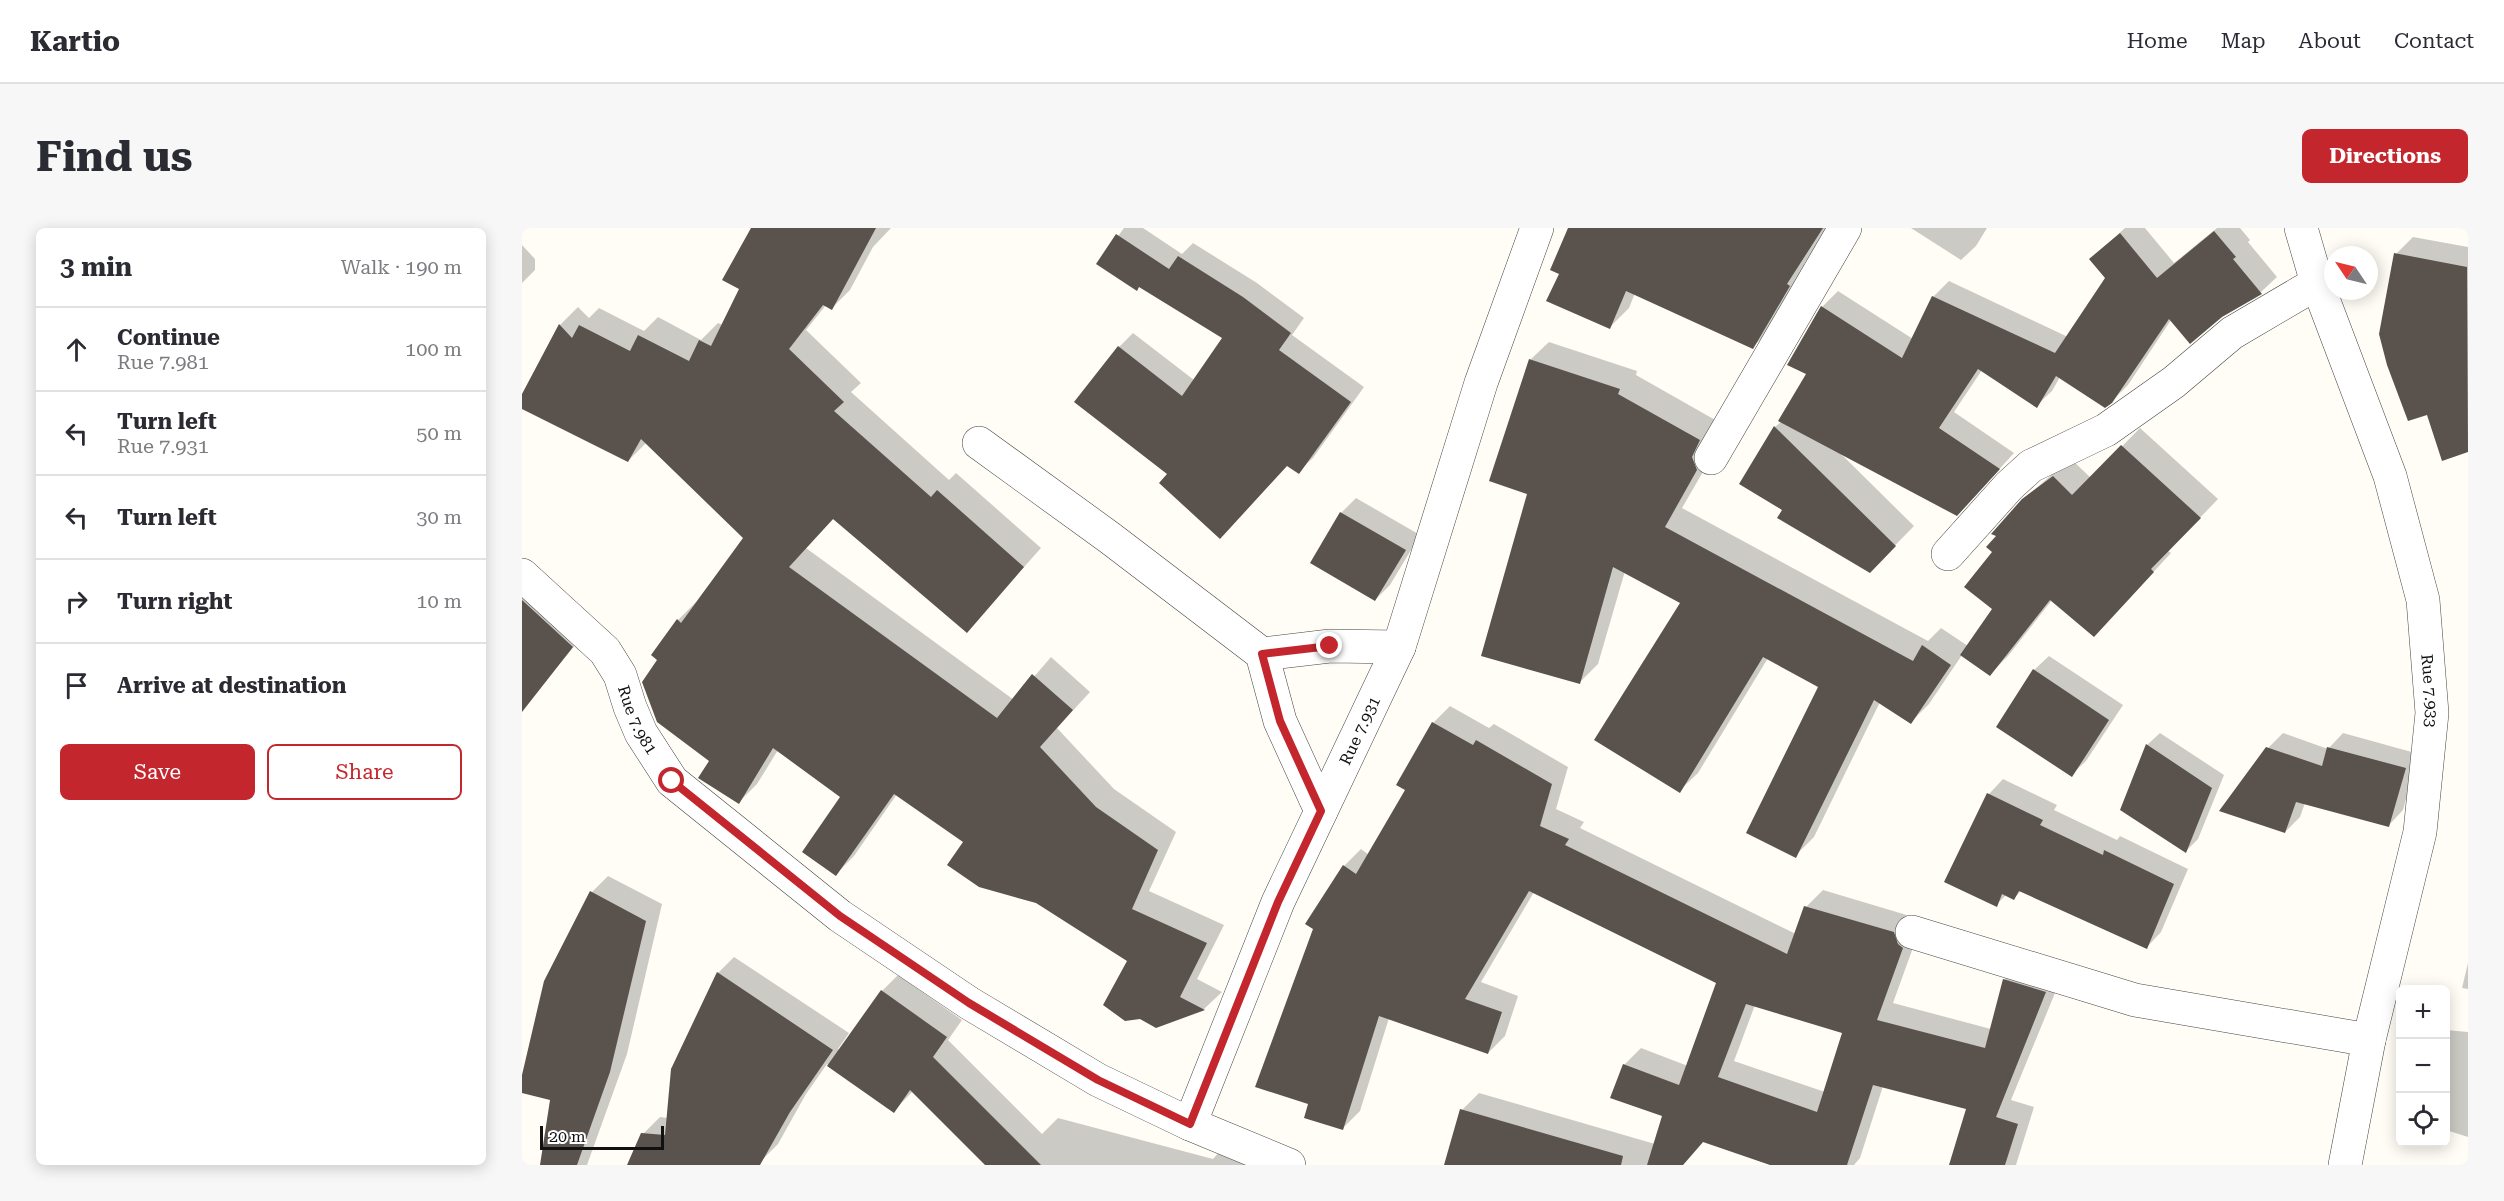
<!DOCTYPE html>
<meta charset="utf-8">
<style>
body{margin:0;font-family:"Roboto Serif",serif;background:#f7f7f7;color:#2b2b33}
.controls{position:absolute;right:18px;bottom:18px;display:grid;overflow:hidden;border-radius:9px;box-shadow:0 3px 15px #0003}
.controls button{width:54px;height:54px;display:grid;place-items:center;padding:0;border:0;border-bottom:2px solid #e1e1e2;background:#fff;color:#2b2b33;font:30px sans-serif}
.compass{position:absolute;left:1802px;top:18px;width:54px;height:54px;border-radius:50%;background:#fff;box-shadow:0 3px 15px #0003;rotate:305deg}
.scale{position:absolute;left:18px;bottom:15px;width:124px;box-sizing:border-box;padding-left:6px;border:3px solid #111;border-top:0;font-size:16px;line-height:21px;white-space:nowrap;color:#111;-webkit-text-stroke:4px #fff;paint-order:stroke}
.stop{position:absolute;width:18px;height:18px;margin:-14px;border:4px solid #c4262e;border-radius:50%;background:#fff}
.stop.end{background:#c4262e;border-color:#fff;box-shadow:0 2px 6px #0008}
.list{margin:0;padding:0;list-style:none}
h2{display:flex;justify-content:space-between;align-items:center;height:78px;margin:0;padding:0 24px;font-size:26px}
h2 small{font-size:20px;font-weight:400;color:#7c7c81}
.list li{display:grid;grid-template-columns:39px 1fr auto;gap:18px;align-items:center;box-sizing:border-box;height:84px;padding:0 24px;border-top:2px solid #e1e1e2}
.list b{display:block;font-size:22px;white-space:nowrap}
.list p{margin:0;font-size:20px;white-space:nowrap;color:#7c7c81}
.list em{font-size:20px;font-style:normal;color:#7c7c81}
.actions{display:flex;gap:12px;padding:18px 24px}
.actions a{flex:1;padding:14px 0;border:2px solid #c4262e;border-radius:9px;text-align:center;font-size:21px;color:#c4262e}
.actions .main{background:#c4262e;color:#fff}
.icon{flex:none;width:33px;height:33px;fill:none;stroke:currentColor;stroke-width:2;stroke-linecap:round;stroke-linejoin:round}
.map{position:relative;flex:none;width:1946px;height:937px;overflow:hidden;border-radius:9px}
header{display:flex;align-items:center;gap:36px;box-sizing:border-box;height:84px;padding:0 30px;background:#fff;border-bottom:2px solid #e1e1e2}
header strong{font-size:28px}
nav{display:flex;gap:33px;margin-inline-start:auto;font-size:21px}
.intro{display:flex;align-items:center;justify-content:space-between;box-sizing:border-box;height:144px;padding:0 36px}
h1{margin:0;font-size:42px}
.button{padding:15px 27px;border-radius:9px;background:#c4262e;color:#fff;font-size:21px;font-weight:700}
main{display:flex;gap:36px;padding:0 36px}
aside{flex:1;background:#fff;border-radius:9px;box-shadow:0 3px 15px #0003}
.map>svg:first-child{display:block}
.shadow{fill:#0003;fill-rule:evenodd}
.building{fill:#5a524d;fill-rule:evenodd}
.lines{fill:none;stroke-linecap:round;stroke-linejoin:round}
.minor-casing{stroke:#444;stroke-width:34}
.tertiary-casing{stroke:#444;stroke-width:34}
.minor{stroke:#fff;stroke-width:33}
.tertiary{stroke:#fff;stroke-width:33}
.route{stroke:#c4262e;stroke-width:8}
.labels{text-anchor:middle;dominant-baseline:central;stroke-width:6;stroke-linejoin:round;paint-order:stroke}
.street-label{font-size:16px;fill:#111;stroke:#fff}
</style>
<header>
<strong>Kartio</strong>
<nav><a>Home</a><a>Map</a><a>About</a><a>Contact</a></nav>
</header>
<div class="intro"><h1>Find us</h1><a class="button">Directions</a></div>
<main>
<aside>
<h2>3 min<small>Walk · 190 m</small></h2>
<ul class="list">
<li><svg class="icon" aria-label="ahead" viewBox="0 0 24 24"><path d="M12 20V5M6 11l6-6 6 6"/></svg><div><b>Continue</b><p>Rue 7.981</p></div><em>100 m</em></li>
<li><svg class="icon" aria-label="left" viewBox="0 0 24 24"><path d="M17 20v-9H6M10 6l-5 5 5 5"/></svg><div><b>Turn left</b><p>Rue 7.931</p></div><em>50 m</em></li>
<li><svg class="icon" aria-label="left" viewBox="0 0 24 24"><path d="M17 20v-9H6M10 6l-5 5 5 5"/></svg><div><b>Turn left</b></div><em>30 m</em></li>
<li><svg class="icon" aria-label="right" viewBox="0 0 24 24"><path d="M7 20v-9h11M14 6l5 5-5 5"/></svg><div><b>Turn right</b></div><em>10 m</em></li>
<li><svg class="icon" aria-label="arrive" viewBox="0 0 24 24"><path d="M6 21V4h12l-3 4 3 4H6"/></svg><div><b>Arrive at destination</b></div></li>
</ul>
<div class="actions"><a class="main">Save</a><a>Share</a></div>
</aside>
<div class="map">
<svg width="1946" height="937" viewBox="0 0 1946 937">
<rect width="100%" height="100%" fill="#fffdf5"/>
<path class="shadow" d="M238 0H369L351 19 328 62 310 80 304 77 284 102 339 155 329 164 427 252 434 245 519 320 445 403 312 290 284 320 492 472 529 429 568 464 535 500 592 561 654 604 627 663 702 697 675 751 700 764 682 781 634 799 607 733 375 566 332 628 314 646 320 568 256 522 235 556 217 574 189 533 138 432 156 392 174 374 223 309 124 215 106 233 0 179V169L38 97 56 79 67 90 77 80 122 103 136 89 179 112 196 95 201 97 219 61Z
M602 0H621L660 26 671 15 735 55 782 90 770 107 842 159 791 230 776 244 766 237 648 246 597 119 611 105 672 152 702 110 618 58 576 36Z
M1047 0H1306L1282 36 1285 38 1249 101 1230 120 1113 65 1107 80 1088 99 1039 45Z
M1389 0H1465L1454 18 1439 32Z
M1603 0H1623L1652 35 1695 0H1718L1728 12 1726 14 1755 49 1739 64 1699 88 1649 92 1606 157 1589 174 1538 149 1530 163 1514 178 1460 142 1432 184 1492 225 1451 270 1318 225 1392 298 1348 343 1262 281 1253 199 1260 193 1286 145 1300 79 1316 63 1391 111 1411 69 1427 53 1546 109 1585 50 1569 31Z
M1891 9 1946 19V223L1921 231 1874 26Z
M0 17 13 31V42L0 55Z
M1027 114 1115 143 1114 147 1195 193 1193 223 1160 280 1406 413 1419 400 1446 418 1472 381V324L1501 272 1544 234 1549 231 1569 250 1618 200 1696 271 1646 323 1649 325 1590 389 1530 372 1486 428 1468 446 1440 427 1407 476 1389 494 1358 474 1292 609 1273 628 1298 459 1246 430 1176 545 1157 563 1161 374 1103 343 1076 436 1058 454 1007 265 1008 132Z
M834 270 898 307 868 357 853 372 790 335 819 285Z
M0 360 64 404 6 474 0 469Z
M1527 428 1601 477 1564 533 1549 547 1512 442Z
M928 478 967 500 972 496 1046 539 1034 581 1062 594 1058 600 1274 706 1284 679 1301 662 1388 688 1392 700 1397 703 1371 775 1469 801 1482 752 1499 735 1540 748 1489 872 1512 879 1494 937H1429L1446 880 1361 858 1338 930 1332 937H1252L1182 913 1161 937H923L940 882 957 865 1133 916 1142 887 1102 837 1119 820 1166 838 1196 755 1012 664 959 754 996 768 983 808 966 825 867 790 838 883 821 900 822 638 839 621 847 627 886 561 911 495ZM1233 777 1322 804 1303 864 1212 833Z
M1638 505 1702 547 1676 611 1664 623 1625 517Z
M1761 505 1806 521 1821 505 1897 526 1881 582 1867 597 1783 575 1778 589 1763 604 1746 520Z
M1481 551 1535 577 1532 582 1595 612 1598 608 1666 641 1639 704 1625 719 1500 662 1492 670 1485 666 1474 677 1467 566Z
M86 648 140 676 105 826 65 937H19L29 871 0 863V854L70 664Z
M212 729 327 805 316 821 318 822 360 763 376 747 440 792 426 812 520 906 536 890 691 931 709 911 773 937H465L391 863 372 883 305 836 284 866 256 916 239 933 214 937H106L121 906 138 889 146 890 196 745Z
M1946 735V761L1940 760Z
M1924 802 1946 804V909L1924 902Z"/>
<path class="building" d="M229 0H354L310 82 301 77 267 121 322 174 312 183 409 269 415 262 502 339 445 405 311 291 267 339 475 490 510 446 551 482 518 519 574 579 636 622 610 681 685 715 658 769 683 782 634 800 618 791 603 793 581 777 605 733 514 675 457 659 425 637 441 614 372 566 314 648 280 624 318 569 251 520 217 576 176 550 187 533 135 494 120 454 135 432 129 427 155 391 159 395 221 310 119 211 106 234 0 181V166L37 96 50 110 57 97 108 123 116 107 167 133 177 112 189 118 217 61 200 52Z
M1046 0H1301L1265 56 1268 58 1231 121 1104 63 1088 101 1024 73 1037 46 1028 42Z
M1692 3 1714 29 1711 31 1740 66 1700 89 1668 116 1647 91 1590 175 1583 180 1534 148 1515 180 1456 141 1417 200 1478 241 1435 288 1256 193 1284 146 1265 137 1299 78 1380 130 1410 68 1533 125 1583 50 1567 31 1598 5 1635 50Z
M594 6 647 41 656 28 721 69 769 105 757 122 829 174 777 246 765 238 698 311 637 255 645 246 552 174 596 118 660 168 700 110 617 59 615 63 574 36Z
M1872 25 1945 39 1946 224 1920 233 1905 187 1886 193 1865 137 1857 106Z
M1007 131 1098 161 1096 166 1178 212 1170 229 1175 242 1143 299 1391 433 1400 417 1429 437 1389 496 1352 472 1274 630 1224 605 1296 459 1241 429 1158 565 1072 512 1158 375 1091 339 1058 456 959 428 1005 266 967 253Z
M1252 198 1374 318 1348 345 1255 290 1260 282 1217 256Z
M1599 217 1679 290 1629 341 1632 344 1572 409 1528 372 1468 448 1438 427 1470 381 1442 359 1470 324 1464 319 1474 308 1469 306 1500 271 1531 248 1550 267Z
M818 284 884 322 853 373 788 335Z
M0 372 51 419 0 484Z
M1511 441 1587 492 1550 549 1474 499Z
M910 494 951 517 954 512 1030 556 1018 598 1047 611 1043 617 1265 726 1282 678 1372 704 1376 716 1381 720 1355 792 1463 820 1481 751 1524 764 1474 889 1496 896 1483 937H1427L1444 881 1351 857 1325 937H1248L1181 914 1161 937H1125L1140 888 1088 870 1101 836 1157 857 1194 755 1007 663 943 771 980 784 966 826 857 788 821 902 782 890 786 876 733 859 791 701 783 696 821 637 834 646 883 562 874 557ZM1224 776 1320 805 1295 884 1196 849Z
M1624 516 1690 560 1664 625 1598 582Z
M1744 519 1800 538 1805 519 1884 540 1867 599 1774 574 1763 605 1697 583Z
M1465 565 1521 592 1518 597 1581 627 1582 622 1652 656 1625 721 1497 663 1492 672 1480 666 1475 679 1422 654Z
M68 663 124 693 88 844 55 937H18L28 872 0 865V847L22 753Z
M195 744 311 822 268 884 238 937H105L119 905 143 907 149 841Z
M359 762 425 809 411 829 519 937H463L388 862 372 885 305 838Z
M938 881 1101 928 1099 937H922Z"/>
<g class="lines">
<g class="minor-casing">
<g id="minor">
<path d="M457 215 588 310 740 426 758 493 799 583"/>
<path d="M1189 230 1323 0"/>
<path d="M1426 326 1487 258 1509 238 1584 202 1652 154 1710 105 1795 55"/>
<path id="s1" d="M0 347 83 423 98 447 108 479 119 505 150 553 318 688 447 775 576 852 668 896"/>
<path d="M740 426 808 418 877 419"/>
<path d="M1390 704 1613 772 1847 812"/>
<path id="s2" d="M767 937 668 896 756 674 877 419 959 155 1015 0"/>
</g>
</g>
<g class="tertiary-casing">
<g id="tertiary">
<path id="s3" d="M1779 0 1795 55 1868 248 1901 372 1910 485 1898 604 1847 812 1823 937"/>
</g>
</g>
<use href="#minor" class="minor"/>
<use href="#tertiary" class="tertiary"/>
</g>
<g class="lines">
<path class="route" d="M150 553 318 688 447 775 576 852 668 896 756 674 799 583 758 493 740 426 808 418"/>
</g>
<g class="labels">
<g class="street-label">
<text stroke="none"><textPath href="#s3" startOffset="483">Rue 7.933</textPath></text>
<text stroke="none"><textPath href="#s1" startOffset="189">Rue 7.981</textPath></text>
<text stroke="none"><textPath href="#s2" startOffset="536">Rue 7.931</textPath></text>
</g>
</g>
</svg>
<div class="controls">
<button>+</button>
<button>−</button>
<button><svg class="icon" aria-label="locate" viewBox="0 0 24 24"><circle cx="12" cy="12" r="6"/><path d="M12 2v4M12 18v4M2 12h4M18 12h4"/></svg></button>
</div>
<svg class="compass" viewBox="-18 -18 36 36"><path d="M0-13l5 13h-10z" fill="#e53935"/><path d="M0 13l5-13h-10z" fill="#7c7c81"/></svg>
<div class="scale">20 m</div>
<div class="stop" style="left:150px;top:553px"></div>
<div class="stop end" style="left:808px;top:418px"></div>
</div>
</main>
